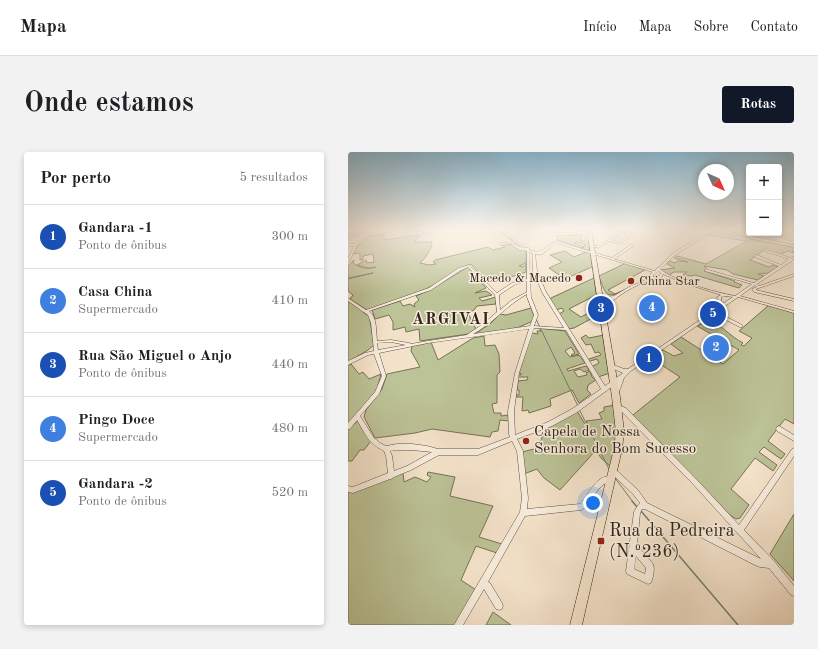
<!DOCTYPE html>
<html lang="pt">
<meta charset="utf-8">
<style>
body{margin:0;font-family:"Old Standard TT",serif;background:#f2f2f2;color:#202124}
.controls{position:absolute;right:12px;top:12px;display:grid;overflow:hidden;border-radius:4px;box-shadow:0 2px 6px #0003}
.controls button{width:36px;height:36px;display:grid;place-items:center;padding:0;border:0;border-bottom:1px solid #e0e0e0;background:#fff;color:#202124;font:20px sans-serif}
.compass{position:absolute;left:350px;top:12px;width:36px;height:36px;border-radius:50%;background:#fff;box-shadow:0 2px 6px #0003;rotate:135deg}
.you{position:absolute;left:245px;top:351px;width:14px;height:14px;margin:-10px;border:3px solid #fff;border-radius:50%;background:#1a73e8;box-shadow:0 0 0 6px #1a73e833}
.badge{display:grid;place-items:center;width:26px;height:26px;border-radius:50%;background:#111827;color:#fff;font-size:13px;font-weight:700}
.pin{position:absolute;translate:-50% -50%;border:2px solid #fff;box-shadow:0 1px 4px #0006}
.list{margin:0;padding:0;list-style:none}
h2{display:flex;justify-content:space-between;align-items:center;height:52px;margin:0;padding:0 16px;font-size:17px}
h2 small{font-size:13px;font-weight:400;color:#757577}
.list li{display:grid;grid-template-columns:26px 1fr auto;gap:12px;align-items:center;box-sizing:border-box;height:64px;padding:0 16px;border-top:1px solid #e0e0e0}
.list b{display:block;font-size:15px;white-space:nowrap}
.list p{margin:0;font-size:13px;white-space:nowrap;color:#757577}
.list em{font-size:13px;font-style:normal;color:#757577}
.map{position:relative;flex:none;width:446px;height:473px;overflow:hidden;border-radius:4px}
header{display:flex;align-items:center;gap:24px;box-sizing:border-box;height:56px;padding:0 20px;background:#fff;border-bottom:1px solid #e0e0e0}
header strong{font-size:19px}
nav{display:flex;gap:22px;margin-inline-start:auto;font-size:14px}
.intro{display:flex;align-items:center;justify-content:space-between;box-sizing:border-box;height:96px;padding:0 24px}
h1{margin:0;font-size:28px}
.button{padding:10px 18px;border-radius:4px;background:#111827;color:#fff;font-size:14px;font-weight:700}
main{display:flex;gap:24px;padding:0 24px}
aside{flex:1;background:#fff;border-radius:4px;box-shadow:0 2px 6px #0003}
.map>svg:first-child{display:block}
.green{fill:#bcc397;stroke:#767258}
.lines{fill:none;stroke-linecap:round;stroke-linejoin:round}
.stream-far1{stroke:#708074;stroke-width:1}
.stream{stroke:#708074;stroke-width:1.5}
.minor-casing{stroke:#605245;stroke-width:1}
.major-casing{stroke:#2f2218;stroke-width:1}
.minor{fill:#f8eddd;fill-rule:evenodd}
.major{fill:#f4e3cb;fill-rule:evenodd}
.poi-dot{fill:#8f2418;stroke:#f8eddd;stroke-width:1.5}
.labels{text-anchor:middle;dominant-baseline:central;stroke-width:3;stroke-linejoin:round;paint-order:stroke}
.far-poi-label{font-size:13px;fill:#2f2218;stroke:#f8eddd;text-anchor:end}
.poi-label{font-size:15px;fill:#2f2218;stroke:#f8eddd;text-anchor:start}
.far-district-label{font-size:16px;font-weight:bold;letter-spacing:1px;fill:#2f2218;stroke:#f8eddd}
.near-poi-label{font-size:18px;fill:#2f2218;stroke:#f8eddd;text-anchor:start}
</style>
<header>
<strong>Mapa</strong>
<nav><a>Início</a><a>Mapa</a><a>Sobre</a><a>Contato</a></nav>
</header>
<div class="intro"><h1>Onde estamos</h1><a class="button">Rotas</a></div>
<main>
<aside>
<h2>Por perto<small>5 resultados</small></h2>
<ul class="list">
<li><span class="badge" style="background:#1a4fb4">1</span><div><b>Gandara -1</b><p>Ponto de ônibus</p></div><em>300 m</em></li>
<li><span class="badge" style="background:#3f7fe0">2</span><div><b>Casa China</b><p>Supermercado</p></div><em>410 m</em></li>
<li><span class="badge" style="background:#1a4fb4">3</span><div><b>Rua São Miguel o Anjo</b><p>Ponto de ônibus</p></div><em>440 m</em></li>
<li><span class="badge" style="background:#3f7fe0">4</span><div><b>Pingo Doce</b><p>Supermercado</p></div><em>480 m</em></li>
<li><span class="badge" style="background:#1a4fb4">5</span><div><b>Gandara -2</b><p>Ponto de ônibus</p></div><em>520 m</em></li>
</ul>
</aside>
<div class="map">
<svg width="446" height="473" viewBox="0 0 446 473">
<rect width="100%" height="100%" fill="#f4e3cb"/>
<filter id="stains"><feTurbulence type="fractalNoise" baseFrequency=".005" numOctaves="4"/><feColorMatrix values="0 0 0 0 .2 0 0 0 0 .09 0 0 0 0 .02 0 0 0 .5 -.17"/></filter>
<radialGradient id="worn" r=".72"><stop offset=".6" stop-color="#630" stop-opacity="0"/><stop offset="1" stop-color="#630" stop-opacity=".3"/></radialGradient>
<path class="green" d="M376 77 444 95 446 101 440 99 431 103 416 98 402 108 421 115 425 113 430 115 420 121 410 122 416 124 410 128 385 122 379 118 356 114 359 117 356 119 387 129 386 130 394 133 391 136 347 123 343 124 335 123 339 120H326L321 123 312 118 327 116 319 112 321 109 327 111 329 109 340 110 326 106 329 104 358 112 399 89 359 83 368 78Z
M393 77H401V81H417L428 90 403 84 390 79Z
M36 82V88L70 83 72 84 66 90H84C84 97 77 106 72 111L81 113 88 112 85 110 87 108 140 95 145 98 157 95 154 93C164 91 171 97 179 99L178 111 171 114 175 115 178 112V120L163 125 161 123 157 124 155 122 150 124 135 126 123 112C109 117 99 127 86 133 65 144 41 150 19 158L2 147 5 143 0 139V127L25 121 0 126V114L6 108 5 111C12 116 20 118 28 115L21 116 9 113 18 108 19 111 26 110 25 102 15 104V108H12V101L5 102V100L18 84Z
M208 82 233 84V89H242L243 99 234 97 238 93 229 90 226 91 236 95 232 96 210 88Z
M217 99 226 105 238 100 243 101 246 114 217 127 201 116 214 110 202 103Z
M278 111 297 118 260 138 267 142 276 138C257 149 257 140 251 124Z
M120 115 138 136 127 141 138 139 144 143 131 146 134 149 148 145V152L129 154 126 158 120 161 128 177 120 182 72 189 71 177 58 180 57 175 45 178V170L41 163 27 167 24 158 52 149 55 154 62 152 67 155 66 152 71 148 68 144 84 137Z
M248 125 250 142 221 157 233 165 248 157 252 162 226 176 219 177 211 162 216 159 214 156 208 158 201 147Z
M0 149 17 159 15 160 19 163 21 162 26 193 20 198 0 210Z
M421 153 446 161V272L437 267 420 289 437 302 433 307 416 295 411 300 429 313 425 319 407 306 383 337 401 353 392 366 388 367 382 363 285 263 332 225 303 206 315 198 326 204 335 201 323 192 333 185 375 212 391 198 349 174 362 168C372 172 383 185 395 191L393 193 396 194 404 186 391 179Z
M183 156 187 163 185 169 169 176 125 183 142 172 152 162 158 163Z
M191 176 217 179 231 202 224 204 223 203 227 201 223 195 217 199 222 205 231 203 237 211 219 217 220 219 238 214 241 218 236 220 232 217 226 219 230 225 239 223 238 221 242 219 244 225 248 228 240 233 239 238 243 242 231 251 224 238 202 247 203 254 181 261 180 258 174 259 175 245H168V243H171V238H169L170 229 179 228 180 225H170V223H173V221H171L184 181 190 182 189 179H193Z
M238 183 241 186 256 183 262 221 250 225 243 215 251 211 249 207 239 210 238 208 253 203 251 200 247 201 243 192 238 193 233 186Z
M136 184 137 194 147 193 151 202 152 220 149 223V251L144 252 146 261H153V264L160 263 161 269 152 268 150 279 144 280 142 285 84 277 67 281 27 286 16 265 18 258 34 237 39 222 72 215 63 199 64 194 83 190 90 208 125 186Z
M3 212 11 222 15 220 21 227 33 222 28 241 0 273V213Z
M267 253 269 280 263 315 253 306 248 298 212 338 196 326 189 317 176 322 174 300 190 296 198 275 229 259 238 274 240 273 238 269 254 267 251 261 256 259V255Z
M10 269 23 289 16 298H12L4 309H0V277Z
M80 320 107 325 102 344 145 354 131 385 154 392 149 401 128 394 113 428 128 438 109 473H0V339L55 321 56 330 67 325 79 330 83 325 79 323Z
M446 362V429L422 402Z
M145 460 163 473H138Z"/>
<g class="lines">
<path class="stream-far1" d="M151 77 157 84 174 95
M178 99 179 128
M180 147 186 164
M188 167 230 254
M231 257 261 317
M267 326 285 350"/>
<path class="stream" d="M284 349 289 355
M293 359 390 473"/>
<g class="minor-casing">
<path id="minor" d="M13 77H16L0 84V82Z
M25 77H28L9 93 1 110 0 111V107L6 94H0V92H7Z
M68 77C71 77 76 79 79 79 82 79 84 77 87 77L79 81Z
M151 77H154L177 96H181V98C195 103 197 95 208 89L264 106 282 93H284V95L266 107 307 119 309 116H310L325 101 365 77H368L327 103 312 117C328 130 367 140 387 144L404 132 357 119V117L406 131 431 114 407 105V103H409L433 113 441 107 416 99V97L443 106 446 104 445 108 409 132 411 134 446 122V124L408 137V138L446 147V149L406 140 404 137 409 135 407 133 392 144 446 159V161L390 145 369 160 394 173V175H392L366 162 283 219 276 226 271 240H267L266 239 269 231 228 261 204 274 169 287 175 299 180 346 179 357 232 352C241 343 249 320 265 325L266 327 265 329C262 330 259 331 256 332 246 339 244 353 233 358L177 364 140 430 142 431 154 451 155 454 154 457 151 458 148 457 136 437 115 473H106L172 360 174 346 169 299 164 289 130 303H91L63 318 46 325 43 327H42L5 341 0 340V334L5 335 40 321 38 304 36 299C20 291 18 283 9 268L2 277H0V271L27 240 34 224 26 202 20 203 0 213V209L17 201 26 199 23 171 20 163 0 149V146L18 158 81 136 111 116 121 113 149 141 164 131 179 127V99L172 98 162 92 152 93V91H153C162 90 167 93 175 96ZM208 91 305 120 303 121 302 126 281 135 266 144 254 145 250 149 251 150H253L256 147 263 146 256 152V154C261 153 269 145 274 142 286 134 299 128 313 126L315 122 333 130 373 143 369 145 371 155 280 217H276L263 212 261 213V215L275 221 257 234 198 140 189 119 187 102H190L191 103 194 102ZM181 100 185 101V119L194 140 216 176 186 174 190 163 183 145ZM120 115 147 143 149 160 135 172 120 182 119 183 80 189 63 192 61 191 43 188 29 189C28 179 29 165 21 159L83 138 113 118ZM311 119 313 121 311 124 305 125 306 122ZM179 129V140L164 148 152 158 151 143 166 133ZM179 142V145L186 163 182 174 125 182C145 171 159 153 179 142ZM377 144 385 145 374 152 373 145ZM186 176 218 178 253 237 224 257 200 270 167 283 166 259 171 221ZM181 177 167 221 160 259 161 282 162 285 130 297H90L79 294 64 292H49L38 294 32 291 26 286 12 264 31 242 38 224 31 201 80 191ZM43 190 58 193 30 198 29 191ZM49 298H64L84 300 59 314 46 319 44 304 42 299Z
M202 77H205L204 78Z
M237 77H239L240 89 239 90 238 89 237 82 207 83 206 82 207 81 237 80Z
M281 77H284L264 88 270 90 284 82 286 83 271 92 262 89 250 96 243 94 244 93 249 94Z
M444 77H446V78H444Z
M425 81H428L445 88 443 89Z
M268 253H270L278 256 349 328 391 373 444 297 446 296V304L396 378 426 409 446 434V444L443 443 421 416 412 415 409 414 297 357H294L292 361 289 393 305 412C307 417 305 426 303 431L300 432 279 422 278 419 286 360 290 353 292 351 285 342 263 321 262 319 263 317 265 316 267 317 290 338 299 351 413 407 345 332 274 260 268 257 267 255ZM288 404 298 416 297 422 286 417Z
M431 274 446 283V289L429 279 428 277 429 275Z"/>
</g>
<g class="major-casing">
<path id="major" d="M17 77H22L0 87V85Z
M239 77H243L272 245 276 280 274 297 234 473H222L266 297 268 280 264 245Z
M379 77H384L406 85 446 93V95L404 87Z"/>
</g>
<use href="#minor" class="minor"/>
<use href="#major" class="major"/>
</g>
<linearGradient id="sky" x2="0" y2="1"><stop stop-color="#89b8d2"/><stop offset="0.54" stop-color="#faf2e8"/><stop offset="1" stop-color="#faf2e8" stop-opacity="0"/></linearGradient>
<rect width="446" height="143" fill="url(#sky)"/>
<g class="poi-dot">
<circle cx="231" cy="126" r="4"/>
<circle cx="283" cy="129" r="4"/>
<circle cx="178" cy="289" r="4"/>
<rect x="249" y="385" width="8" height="8" rx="2"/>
</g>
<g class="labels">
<g class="far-poi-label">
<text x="223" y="126">Macedo &amp; Macedo</text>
<text x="291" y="129" text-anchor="start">China Star</text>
</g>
<g class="poi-label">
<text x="186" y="280">Capela de Nossa<tspan x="186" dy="17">Senhora do Bom Sucesso</tspan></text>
</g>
<g class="far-district-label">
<text x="103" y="168">ARGIVAI</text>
</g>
<g class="near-poi-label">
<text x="261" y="379">Rua da Pedreira<tspan x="261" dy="21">(N.º236)</tspan></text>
</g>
</g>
<rect width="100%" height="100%" filter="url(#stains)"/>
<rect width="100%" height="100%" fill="url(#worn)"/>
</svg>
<div class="controls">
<button>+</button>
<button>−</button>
</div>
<svg class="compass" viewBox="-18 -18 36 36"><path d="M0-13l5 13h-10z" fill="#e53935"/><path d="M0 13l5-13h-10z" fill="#757577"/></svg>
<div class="you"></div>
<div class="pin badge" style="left:301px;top:207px;background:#1a4fb4">1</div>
<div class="pin badge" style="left:368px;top:196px;background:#3f7fe0">2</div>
<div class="pin badge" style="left:253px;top:157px;background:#1a4fb4">3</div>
<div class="pin badge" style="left:304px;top:156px;background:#3f7fe0">4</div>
<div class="pin badge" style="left:365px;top:162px;background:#1a4fb4">5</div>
</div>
</main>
